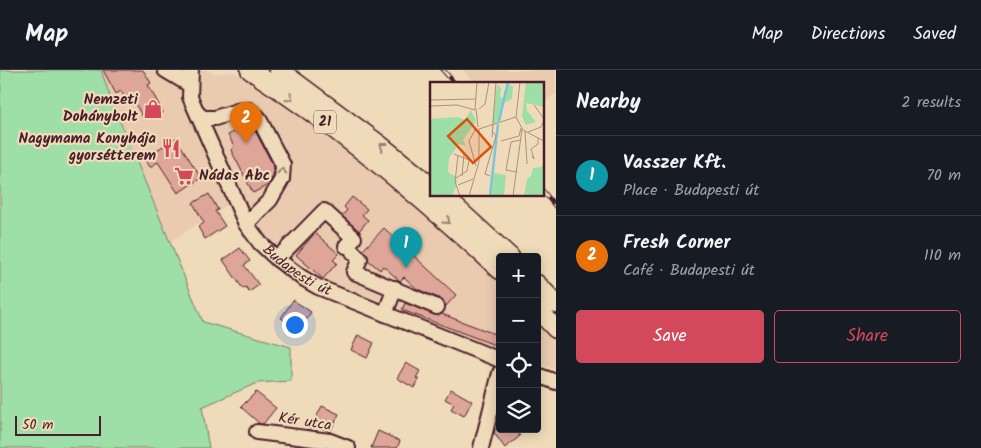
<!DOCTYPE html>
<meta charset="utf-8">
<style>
body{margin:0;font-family:Kalam,sans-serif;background:#20242c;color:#f1f3f6}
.controls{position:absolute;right:15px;bottom:15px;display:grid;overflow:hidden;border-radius:5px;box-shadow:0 2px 12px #0003}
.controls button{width:45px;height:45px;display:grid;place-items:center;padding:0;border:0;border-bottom:1px solid #363941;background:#171b24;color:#f1f3f6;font:25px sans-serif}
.scale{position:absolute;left:15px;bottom:12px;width:86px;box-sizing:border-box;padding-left:5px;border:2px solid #4a1f2b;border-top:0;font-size:14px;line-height:18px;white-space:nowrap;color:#4a1f2b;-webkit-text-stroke:4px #efdbb9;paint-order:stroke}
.you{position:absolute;left:294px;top:254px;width:18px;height:18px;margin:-12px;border:4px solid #fff;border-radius:50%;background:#1a73e8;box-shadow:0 0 0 8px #1a73e833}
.badge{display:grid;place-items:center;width:32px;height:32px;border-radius:50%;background:#d1495b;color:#fff;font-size:16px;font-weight:700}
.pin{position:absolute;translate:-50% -41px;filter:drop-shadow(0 1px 2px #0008)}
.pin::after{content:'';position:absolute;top:26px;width:18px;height:15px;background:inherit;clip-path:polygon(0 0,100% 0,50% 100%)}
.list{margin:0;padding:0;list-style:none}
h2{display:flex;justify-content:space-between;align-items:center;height:65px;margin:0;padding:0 20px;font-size:21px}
h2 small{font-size:16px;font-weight:400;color:#9ea1a6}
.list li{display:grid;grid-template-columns:32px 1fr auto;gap:15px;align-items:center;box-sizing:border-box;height:80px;padding:0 20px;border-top:1px solid #363941}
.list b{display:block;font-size:19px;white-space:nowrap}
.list p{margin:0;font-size:16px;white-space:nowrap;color:#9ea1a6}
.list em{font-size:16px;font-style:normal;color:#9ea1a6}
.actions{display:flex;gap:10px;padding:15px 20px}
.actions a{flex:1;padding:11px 0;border:1px solid #d1495b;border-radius:5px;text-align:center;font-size:18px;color:#d1495b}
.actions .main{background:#d1495b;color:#fff}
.icon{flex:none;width:28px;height:28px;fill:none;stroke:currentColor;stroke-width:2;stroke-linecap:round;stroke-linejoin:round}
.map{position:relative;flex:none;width:556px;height:378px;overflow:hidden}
header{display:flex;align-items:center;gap:30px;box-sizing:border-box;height:70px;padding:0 25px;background:#171b24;border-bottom:1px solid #363941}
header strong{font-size:24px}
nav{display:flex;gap:28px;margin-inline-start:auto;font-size:18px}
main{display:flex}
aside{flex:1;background:#171b24}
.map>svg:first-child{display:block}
.built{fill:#eacbaf}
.green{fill:#9edea7;stroke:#747e69}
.building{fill:#dea698;stroke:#4a1f2b}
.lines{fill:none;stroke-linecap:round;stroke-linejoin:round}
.minor-casing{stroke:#4a1f2b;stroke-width:18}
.major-casing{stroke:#4a1f2b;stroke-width:21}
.minor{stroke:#efdbb9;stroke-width:14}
.major{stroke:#efdbb9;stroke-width:18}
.rail-casing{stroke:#4a1f2b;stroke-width:5}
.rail{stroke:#efdbb9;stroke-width:3;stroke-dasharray:9;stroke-linecap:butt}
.oneway{stroke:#9c7d72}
.labels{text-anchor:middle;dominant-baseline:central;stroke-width:4.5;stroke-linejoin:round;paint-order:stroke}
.shield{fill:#efdbb9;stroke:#7c5756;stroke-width:1}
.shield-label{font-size:14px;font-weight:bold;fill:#4a1f2b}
.poi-label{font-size:15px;font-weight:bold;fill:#4a1f2b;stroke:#efdbb9;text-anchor:end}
.street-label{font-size:15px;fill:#4a1f2b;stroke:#efdbb9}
.inset-river{fill:none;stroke:#7bc6db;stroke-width:2.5}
.inset-road{fill:none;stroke:#ad9080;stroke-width:1}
.view{fill:#d8530f;fill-opacity:0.15;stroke:#d8530f;stroke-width:2.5}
.inset-edge{fill:none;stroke:#4a1f2b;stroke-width:2.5}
</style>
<header>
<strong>Map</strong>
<nav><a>Map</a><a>Directions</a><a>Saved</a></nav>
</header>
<main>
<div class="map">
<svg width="556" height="378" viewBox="0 0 556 378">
<rect width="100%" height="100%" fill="#efdbb9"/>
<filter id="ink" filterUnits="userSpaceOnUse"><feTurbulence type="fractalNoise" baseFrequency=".02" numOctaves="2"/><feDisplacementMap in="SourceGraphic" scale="10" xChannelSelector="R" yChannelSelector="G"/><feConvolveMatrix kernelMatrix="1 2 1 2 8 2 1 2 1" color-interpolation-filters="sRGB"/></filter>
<g filter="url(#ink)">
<path class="built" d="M101 0H208L214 4 232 2 245 7 320 60 392 116 455 170 500 212V283L301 203 262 168 239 127 170 172 112 32Z
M463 0H556V23L542 34V14H475Z
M537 252 556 273V299L537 294Z"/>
<path class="green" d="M0 0H101L112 32 203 252 291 277V311L257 313 202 337 209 378H0V22L1 21Z"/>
<path class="building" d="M103 0H143L151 13 148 15 163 42 155 47 153 44 144 49 130 25 125 28 121 21 116 24Z
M251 53 274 97 273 106 268 115 253 123 231 80 234 76 228 65Z
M176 68 201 108 178 123 158 92 150 97 144 88Z
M209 124 218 140 215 141 225 156 205 169 198 157 204 153 193 133Z
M352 127 367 139 362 145 368 150 359 161 342 146 347 140 344 137Z
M384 158 456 225 446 236 441 229 417 219 404 207 400 211 383 196 380 200 368 190 363 180Z
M315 163 339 184 333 190 337 193 323 209 296 185Z
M240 178 250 191 244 195 259 215 249 222 246 217 243 219 223 190Z
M293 230 311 242 299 260 281 248Z
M405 233 434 245 442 244 500 266V277L402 240Z
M358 265 374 273 367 288 351 280Z
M406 293 420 301 416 308 419 310 414 318 397 308Z
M451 319 472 331 464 346 451 339 454 334 445 329Z
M256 322 276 338 263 354H260L241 337Z
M322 336 339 344 330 362 313 354Z
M495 359H515L520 366 505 378 494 363Z
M378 361 400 371 397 378H371Z"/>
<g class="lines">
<g class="minor-casing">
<g id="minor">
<path d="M165 0 190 15"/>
<path id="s1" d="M191 0 190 27 246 154 260 173 277 189 301 207 318 217 500 290"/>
<path d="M198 44 204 48H215L237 41 249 40 258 47 283 95 282 109 270 130 246 154"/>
<path d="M353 182 360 189 354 202 437 237"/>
<path d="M277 189 324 141 354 168 346 176"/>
<path d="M385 244 395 218"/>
<path d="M537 305 556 312"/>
<path d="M257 362 330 371 348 378"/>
<path d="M481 378 500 303"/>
</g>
</g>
<g class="major-casing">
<path id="major" d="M250 0C340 58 422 127 500 200
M279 0 380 75 431 116
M442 125 510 187
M537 214 556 234
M537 239 556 259"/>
</g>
<use href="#minor" class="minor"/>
<use href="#major" class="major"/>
<g class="rail-casing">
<path id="rail" d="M443 0 455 14
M542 120 556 137"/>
</g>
<use href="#rail" class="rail"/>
</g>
<defs><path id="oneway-chevron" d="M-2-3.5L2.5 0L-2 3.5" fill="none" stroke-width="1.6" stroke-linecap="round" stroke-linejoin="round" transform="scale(1.25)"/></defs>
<g class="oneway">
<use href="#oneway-chevron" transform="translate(290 28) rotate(35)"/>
<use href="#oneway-chevron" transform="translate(383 76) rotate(-143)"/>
<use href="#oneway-chevron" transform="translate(282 101) rotate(-88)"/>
<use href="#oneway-chevron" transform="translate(447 151) rotate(42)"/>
</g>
</g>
<defs>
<g id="shop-bare" transform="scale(1.5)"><path d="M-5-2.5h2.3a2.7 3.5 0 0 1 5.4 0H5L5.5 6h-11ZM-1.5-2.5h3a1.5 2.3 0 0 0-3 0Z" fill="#d1495b" stroke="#efdbb9" stroke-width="2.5" paint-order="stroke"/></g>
<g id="restaurant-bare" transform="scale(1.5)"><path d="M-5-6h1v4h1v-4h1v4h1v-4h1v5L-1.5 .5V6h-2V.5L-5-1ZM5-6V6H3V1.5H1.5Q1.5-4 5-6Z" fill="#d1495b" stroke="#efdbb9" stroke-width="2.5" paint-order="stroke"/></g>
<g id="supermarket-bare" transform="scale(1.5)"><path d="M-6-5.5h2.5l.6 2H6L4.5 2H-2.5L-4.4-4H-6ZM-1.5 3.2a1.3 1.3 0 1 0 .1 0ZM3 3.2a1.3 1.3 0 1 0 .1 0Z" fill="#d1495b" stroke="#efdbb9" stroke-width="2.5" paint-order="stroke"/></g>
</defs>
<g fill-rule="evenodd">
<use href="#shop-bare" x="153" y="39"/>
<use href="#restaurant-bare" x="171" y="78"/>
<use href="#supermarket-bare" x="184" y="106"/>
</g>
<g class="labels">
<rect class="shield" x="314" y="40.5" width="22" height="23" rx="4"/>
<g class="shield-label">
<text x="325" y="52">21</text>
</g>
<g class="poi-label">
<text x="138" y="30">Nemzeti<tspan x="138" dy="17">Dohánybolt</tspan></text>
<text x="156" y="69">Nagymama Konyhája<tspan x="156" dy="17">gyorsétterem</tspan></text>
<text x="199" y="106" text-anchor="start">Nádas Abc</text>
</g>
<g class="street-label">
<text stroke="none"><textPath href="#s1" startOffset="236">Budapesti út</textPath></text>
<text transform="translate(305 352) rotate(9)">Kér utca</text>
</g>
</g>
<g transform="translate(430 12)">
<rect width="114" height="114" fill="#efdbb9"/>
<path d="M77 0 83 5 82 17 73 21 69 40 62 42 67 3 71 6 70 15 73 16ZM96 0H114V25L96 21 97 29 106 40 96 43 92 34ZM41 28 46 39 33 58 36 64 29 62 19 76 18 90 26 95 27 102 22 114H0V37L28 35 35 38ZM114 81V114H94L97 97 101 94 103 86 111 85ZM64 91 76 93 74 114H61Z" fill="#9edea7"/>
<path class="inset-river" d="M69 39 78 0M60 114 68 42"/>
<path class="inset-road" d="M0 18 46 17M104 23 114 37M0 24 27 23 45 28M46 27 48 45M49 27 55 22 59 0M45 28 47 0M86 35 90 0M49 47 86 35 93 48 114 59M95 49 97 82M98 50 111 45 114 38M62 55 66 0M71 59 89 54 91 46M30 66 34 72 32 94M24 72 39 78 37 89 26 96M28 73 25 100 30 114M102 74 104 77 101 67 108 62V56M46 84 39 59 46 46M87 90 76 88 81 60 91 58M60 94 55 92 66 54 63 50M28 103 43 97M39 114 49 80V47M83 114 92 47"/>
<path class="view" d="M37 37 61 65 43 81 18 54Z"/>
<rect width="114" height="114" class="inset-edge"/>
</g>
</svg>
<div class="controls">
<button>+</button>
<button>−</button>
<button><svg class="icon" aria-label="locate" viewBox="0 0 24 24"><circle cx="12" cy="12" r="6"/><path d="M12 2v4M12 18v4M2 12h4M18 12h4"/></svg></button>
<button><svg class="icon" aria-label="layers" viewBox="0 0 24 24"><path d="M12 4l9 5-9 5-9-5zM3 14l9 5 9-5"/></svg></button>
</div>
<div class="scale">50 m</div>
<div class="you"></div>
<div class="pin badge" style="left:406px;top:198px;background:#0f9aa8">1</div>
<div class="pin badge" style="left:246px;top:73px;background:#e8710a">2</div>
</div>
<aside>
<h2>Nearby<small>2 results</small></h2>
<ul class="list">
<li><span class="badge" style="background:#0f9aa8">1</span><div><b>Vasszer Kft.</b><p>Place · Budapesti út</p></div><em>70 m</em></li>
<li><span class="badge" style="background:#e8710a">2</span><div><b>Fresh Corner</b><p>Café · Budapesti út</p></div><em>110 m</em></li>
</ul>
<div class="actions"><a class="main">Save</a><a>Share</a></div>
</aside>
</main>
